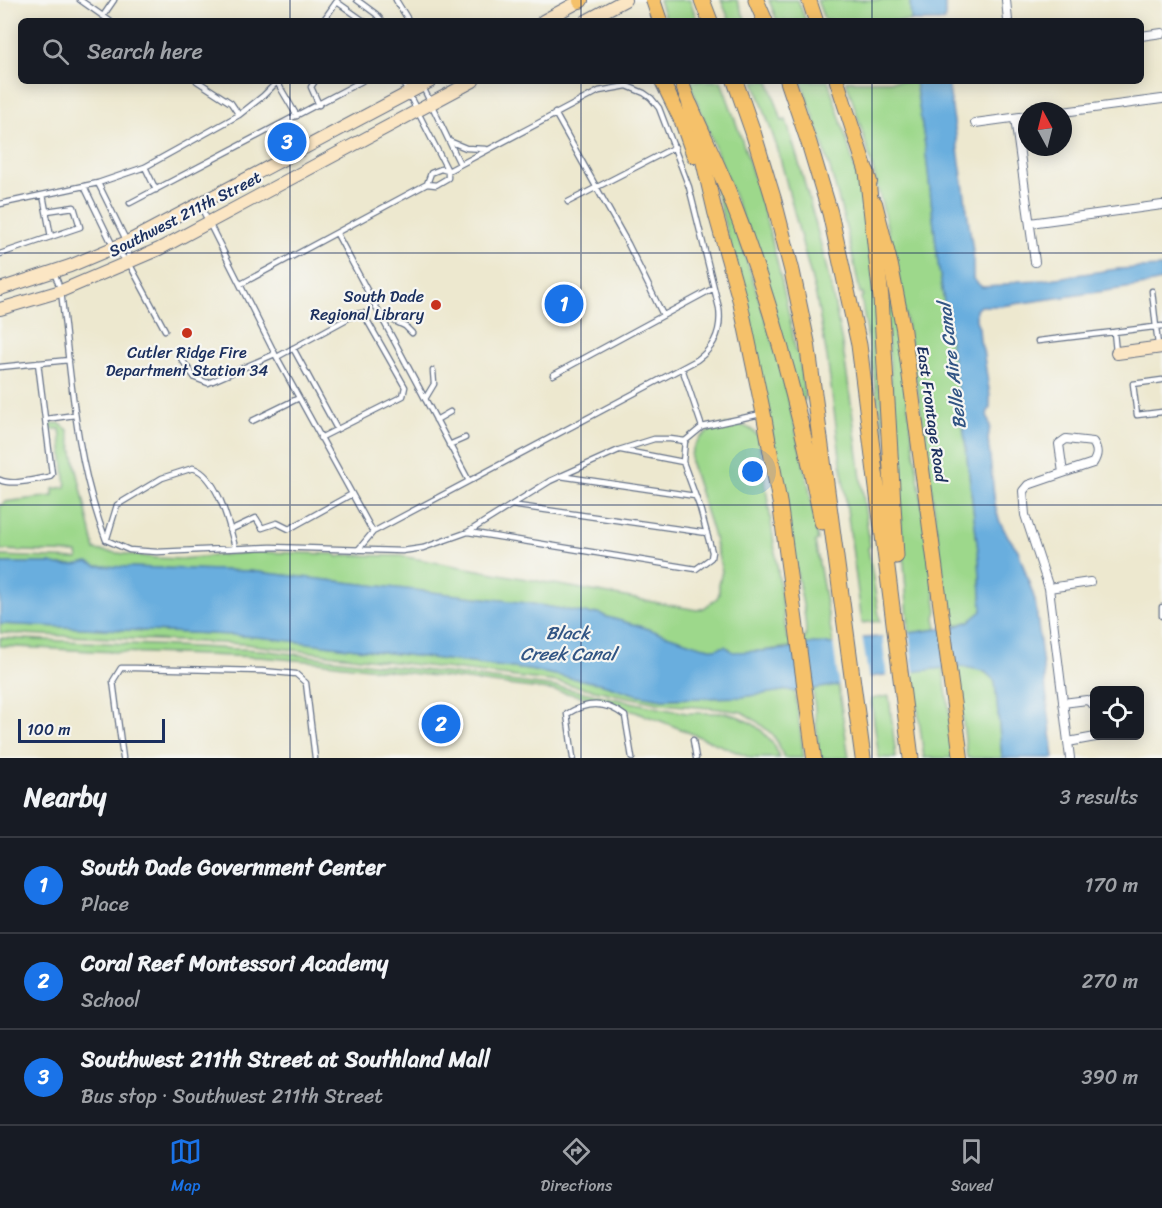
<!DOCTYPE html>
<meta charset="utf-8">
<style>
body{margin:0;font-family:Sriracha,sans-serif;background:#20242c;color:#f1f3f6}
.controls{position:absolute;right:18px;bottom:18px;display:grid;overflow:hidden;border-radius:9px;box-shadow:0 3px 15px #0003}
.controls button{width:54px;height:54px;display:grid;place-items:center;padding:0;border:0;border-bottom:2px solid #363941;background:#171b24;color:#f1f3f6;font:30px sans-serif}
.compass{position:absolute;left:1018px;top:102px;width:54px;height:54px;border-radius:50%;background:#171b24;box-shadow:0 3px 15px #0003;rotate:353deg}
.scale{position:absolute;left:18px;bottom:15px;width:147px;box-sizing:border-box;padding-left:6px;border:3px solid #1b2f5e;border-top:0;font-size:16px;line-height:21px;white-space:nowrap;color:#1b2f5e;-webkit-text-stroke:4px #f6f6f2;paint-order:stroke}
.you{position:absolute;left:753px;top:472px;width:21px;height:21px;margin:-15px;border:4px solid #fff;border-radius:50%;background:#1a73e8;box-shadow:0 0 0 9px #1a73e833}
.badge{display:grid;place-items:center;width:39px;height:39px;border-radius:50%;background:#1a73e8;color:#fff;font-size:20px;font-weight:700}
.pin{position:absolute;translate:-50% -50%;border:3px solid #fff;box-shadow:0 2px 6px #0006}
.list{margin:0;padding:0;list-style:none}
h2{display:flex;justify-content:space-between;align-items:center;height:78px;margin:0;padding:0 24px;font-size:26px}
h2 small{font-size:20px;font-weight:400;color:#9ea1a6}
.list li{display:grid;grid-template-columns:39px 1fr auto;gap:18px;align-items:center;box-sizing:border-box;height:96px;padding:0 24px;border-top:2px solid #363941}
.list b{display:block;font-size:22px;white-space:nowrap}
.list p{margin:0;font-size:20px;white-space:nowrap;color:#9ea1a6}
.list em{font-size:20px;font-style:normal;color:#9ea1a6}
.icon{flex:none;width:33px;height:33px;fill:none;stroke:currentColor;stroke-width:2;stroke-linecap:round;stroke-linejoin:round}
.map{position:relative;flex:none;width:1162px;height:758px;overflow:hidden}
.search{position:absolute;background:#171b24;box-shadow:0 3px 15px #0003;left:18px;right:18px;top:18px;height:66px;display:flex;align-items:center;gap:15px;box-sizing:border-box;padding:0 21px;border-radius:9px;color:#9ea1a6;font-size:22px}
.sheet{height:366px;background:#171b24}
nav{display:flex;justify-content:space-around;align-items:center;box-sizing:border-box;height:84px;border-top:2px solid #363941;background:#171b24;font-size:16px;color:#9ea1a6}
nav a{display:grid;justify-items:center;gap:3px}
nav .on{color:#1a73e8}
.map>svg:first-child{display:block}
.green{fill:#9dd88b;stroke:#5c8474;stroke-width:1.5}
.water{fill:#69aede;stroke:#426e9e;stroke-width:1.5}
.pier{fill:#ede8cf}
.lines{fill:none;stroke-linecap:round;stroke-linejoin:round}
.lane-casing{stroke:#647086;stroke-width:7}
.street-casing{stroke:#647086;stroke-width:10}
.secondary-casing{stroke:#647086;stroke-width:14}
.primary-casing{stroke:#647086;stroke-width:16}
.highway-casing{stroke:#647086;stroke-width:17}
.lane{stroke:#fff;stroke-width:4.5}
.street{stroke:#fff;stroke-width:8}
.secondary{stroke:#fbe6c4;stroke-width:12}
.primary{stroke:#f5c16b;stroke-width:14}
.highway{stroke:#f5c16b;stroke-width:15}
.grid{fill:none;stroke:#1b2f5e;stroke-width:1.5;stroke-opacity:0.55}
.poi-dot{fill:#c8321e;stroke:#f6f6f2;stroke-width:2}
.labels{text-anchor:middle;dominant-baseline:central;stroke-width:4.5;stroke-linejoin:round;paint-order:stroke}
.street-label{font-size:16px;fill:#1b2f5e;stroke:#f6f6f2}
.poi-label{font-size:16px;fill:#1b2f5e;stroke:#f6f6f2;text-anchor:end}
.water-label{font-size:18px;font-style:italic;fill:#325584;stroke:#f6f6f2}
</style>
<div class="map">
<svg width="1162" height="758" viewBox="0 0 1162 758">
<rect width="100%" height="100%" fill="#f6f6f2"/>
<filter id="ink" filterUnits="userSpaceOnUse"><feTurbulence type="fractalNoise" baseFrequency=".0167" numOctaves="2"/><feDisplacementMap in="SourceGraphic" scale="12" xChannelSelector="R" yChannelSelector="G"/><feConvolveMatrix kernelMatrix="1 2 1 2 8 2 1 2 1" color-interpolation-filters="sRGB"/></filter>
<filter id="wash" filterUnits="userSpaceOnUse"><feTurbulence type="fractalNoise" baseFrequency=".008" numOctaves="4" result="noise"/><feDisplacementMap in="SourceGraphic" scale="24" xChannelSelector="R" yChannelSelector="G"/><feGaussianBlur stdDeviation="1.35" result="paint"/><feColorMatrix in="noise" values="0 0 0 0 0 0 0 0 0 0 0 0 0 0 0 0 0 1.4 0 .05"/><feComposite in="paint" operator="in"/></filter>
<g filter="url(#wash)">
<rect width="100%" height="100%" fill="#ede8cf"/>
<path class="green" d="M659 0H690L697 21H666Z
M721 0H737L746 21H730Z
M769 0H798L806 21H777Z
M817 0H910L911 21H825Z
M689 81H721C754 169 780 260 796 352L799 354 805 400 800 401 744 222Z
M754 81H769L782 121 786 120C808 192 828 264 841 338 853 406 860 477 870 546L868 548 880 621 862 623 827 357 816 296 778 150Z
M801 81H828C843 126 857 171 866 216 880 290 880 368 885 443H883L880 432 883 431 861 297 863 296V293H860C847 222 826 149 801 81Z
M846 81H915L925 145 938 263 965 440 979 559 982 611 970 621 954 626 952 627 947 610C924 432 905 252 846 81Z
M709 162 728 202 781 367 809 487 818 540 815 541 831 631 833 643 832 644C798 643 767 653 733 652L729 648 715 649 700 646 636 625 607 617 599 613 590 614 527 603 249 571 97 566 83 563 81 565H55L51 563H0V556L78 559 77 553 0 550V505L4 504V502L53 496V489L66 487 60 429H50L49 424 59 423 68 430 95 550 156 558 181 559 253 552 335 554 338 557 346 555 401 556 697 610 704 608 717 598 719 594V583L722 571 712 530 691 464C686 432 739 410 758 436 769 504 778 571 787 639H805C809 624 797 577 794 558 773 425 743 293 709 162Z
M882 254 897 328 937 611 935 617 937 629 909 633Z
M0 624 233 635 267 638 529 670 603 684 635 694 663 699 742 697 789 690 795 692 804 758H784L778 743 773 735 755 720 742 712 721 709 661 704 557 682 245 644 0 633Z
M0 638 261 650 564 688 664 709 687 713H726L737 716 753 724 762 731 774 745 780 758H751L661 721 604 701 557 691 319 662 259 657 91 651 0 646Z
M957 666C971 666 986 670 995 681L1002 758H967Z
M943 668 956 758H924L913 671Z
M838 685 849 758H819L813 688Z
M889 696 896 758H879L871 699Z"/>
<path class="water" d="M910 0H945V21H911Z
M915 81H948L973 251V279L982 287 1001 286 1017 281 1043 280 1117 269 1162 267V281L1140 286 1001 306H980L976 310V320L979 328 980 341 983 350 990 396V407L987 414 990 426 988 439 995 505 999 520 1007 535 1018 550 1035 600 1054 758H1002L995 681 984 671 960 666 876 676 839 685 795 692 789 690 742 697 663 699 635 694 603 684 529 670 267 638 233 635 0 624V563H51C63 568 76 565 88 562L97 566 249 571 527 603 590 614 599 613 607 617 636 625 700 646 715 649 725 646 733 652 762 651 787 649 813 643 832 644 864 638 880 637 954 627 970 621 982 611 979 559 965 440 938 263 925 145Z"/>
<path class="pier" d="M909 630 914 674 887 678 882 634Z
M862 635 869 681 839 688 833 641Z"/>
</g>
<g filter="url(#ink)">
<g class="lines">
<g class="lane-casing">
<path id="lane" d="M80 0 110 21
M357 0 376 14 382 21
M396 0 409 21
M337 2 364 21
M103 16 114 0
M323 21 337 1
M197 81 231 103 239 115
M315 81 311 87 319 105
M277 82 297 116
M422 85 460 164
M555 113 628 244 663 315
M449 141 466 148 486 149
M145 167 156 190
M98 183 127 242 129 263 165 330
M84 186 114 248 127 261
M43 195 51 237
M568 202 675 147
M130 203 362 81
M0 204 98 183 145 167 239 115 263 96 278 81
M200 205 275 354 373 532
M337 234 469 481
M0 254 80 227 74 207 47 211
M54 272 61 291C71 374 75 461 106 540L129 550 157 552 271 547 402 551 423 548 468 532 696 569 711 558 712 552 700 508 683 462 685 441 702 427
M241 284 427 184 436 185 448 178V171L402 81
M1152 291 1158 345
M380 314 405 326 412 333
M1114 332 1162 326
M1038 341 1114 332 1116 352
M293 348 337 429
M180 357 195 378 208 383 275 354
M277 357 356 314 363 313 405 387 403 396 320 438
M0 367 69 360
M682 368 702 427 761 414
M553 375 714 288
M1162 380 1133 384 1137 415 1162 412
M425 399 434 384 433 371
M46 419 75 415
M436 420 450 412
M252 421 299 398
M449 445 465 438
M621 450 683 462
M560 476 695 496
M0 480C13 486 35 479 49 477L52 474 38 363
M511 505 707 533
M230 530 256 518 262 528 277 523 289 529 352 494
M468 532 550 481 619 450 654 439H670L685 441
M107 538 117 505 162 478 193 468C218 476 229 524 235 547
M358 550 373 532 697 360C715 347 722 330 719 308L689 187 659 108 651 98 644 93 627 86 599 91 448 171 441 169 431 173 427 184
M1162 607V616
M693 740 696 758
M123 758 113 681 121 668H135L262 671 296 674 306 683 315 758
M573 758 567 714C586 702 606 701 625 716L632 758"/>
</g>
<g class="street-casing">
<path id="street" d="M1006 0 1008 21
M1141 36 1162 33
M1063 112 1162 99
M1015 118 1035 262
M975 123 1027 116
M1030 223 1162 205
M1066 439 1093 442C1098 450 1098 455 1093 463L1063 473 1059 444Z
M1063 473 1028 485 1023 491 1025 515 1049 588 1070 758
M1049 588 1090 582
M1063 703 1087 700 1094 705
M1068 742 1101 736"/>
</g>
<g class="secondary-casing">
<path id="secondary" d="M543 21 582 0
M586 21 625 0
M0 289 70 266 127 242 431 81
M0 309 61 291 159 249 473 81
M1117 353 1162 347"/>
</g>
<g class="primary-casing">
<path id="primary" d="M653 0 660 21
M809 0 816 21
M580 1 581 0
M662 81 682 122 694 156
M681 81 690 105 715 212 740 301 764 416 780 505 814 758
M837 81 870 182
M875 203 891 266 903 328 961 758"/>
</g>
<g class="highway-casing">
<path id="highway" d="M702 0 710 21
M756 0 765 21
M735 81 753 132 774 201 792 271 807 342 863 758
M788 81 809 143 830 213 859 345 911 758
M690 105C703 135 717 164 729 193 771 299 800 410 822 522
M867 172 881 298 896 556"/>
</g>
<use href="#lane" class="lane"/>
<use href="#street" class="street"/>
<use href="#secondary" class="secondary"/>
<use href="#primary" class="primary"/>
<use href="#highway" class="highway"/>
</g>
</g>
<path class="grid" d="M290 0V21M581 0V21M872 0V21M290 81V758M581 81V758M872 81V758M0 253H1162M0 505H1162"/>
<g class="poi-dot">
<circle cx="436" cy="305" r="6"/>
<circle cx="187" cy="333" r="6"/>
</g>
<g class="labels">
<g class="street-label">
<text transform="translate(185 214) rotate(-27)">Southwest 211th Street</text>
<text transform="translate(932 414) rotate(82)">East Frontage Road</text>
</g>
<g class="poi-label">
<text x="424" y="296">South Dade<tspan x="424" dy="18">Regional Library</tspan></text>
<text x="187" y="352" text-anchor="middle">Cutler Ridge Fire<tspan x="187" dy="18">Department Station 34</tspan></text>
</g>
<g class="water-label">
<text transform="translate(952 366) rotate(-97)">Belle Aire Canal</text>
<text x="568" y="633">Black<tspan x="568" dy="21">Creek Canal</tspan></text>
</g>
</g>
</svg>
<div class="controls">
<button><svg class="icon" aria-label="locate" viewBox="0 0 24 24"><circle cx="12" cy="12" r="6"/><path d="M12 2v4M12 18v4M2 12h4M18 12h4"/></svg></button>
</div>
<svg class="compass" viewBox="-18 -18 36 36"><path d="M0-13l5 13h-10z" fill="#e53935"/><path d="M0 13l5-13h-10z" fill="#9ea1a6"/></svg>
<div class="scale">100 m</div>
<div class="you"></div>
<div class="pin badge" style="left:564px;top:304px">1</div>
<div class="pin badge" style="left:441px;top:724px">2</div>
<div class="pin badge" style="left:287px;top:142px">3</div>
<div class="search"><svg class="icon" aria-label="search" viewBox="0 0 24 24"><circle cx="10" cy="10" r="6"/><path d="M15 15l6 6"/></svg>Search here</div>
</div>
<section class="sheet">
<h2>Nearby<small>3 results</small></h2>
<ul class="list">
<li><span class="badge">1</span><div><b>South Dade Government Center</b><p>Place</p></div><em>170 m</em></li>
<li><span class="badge">2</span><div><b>Coral Reef Montessori Academy</b><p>School</p></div><em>270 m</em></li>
<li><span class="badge">3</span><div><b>Southwest 211th Street at Southland Mall</b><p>Bus stop · Southwest 211th Street</p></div><em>390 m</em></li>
</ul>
</section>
<nav>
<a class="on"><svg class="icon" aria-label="map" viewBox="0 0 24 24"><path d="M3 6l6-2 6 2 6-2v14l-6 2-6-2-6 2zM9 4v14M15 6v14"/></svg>Map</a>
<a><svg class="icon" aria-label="directions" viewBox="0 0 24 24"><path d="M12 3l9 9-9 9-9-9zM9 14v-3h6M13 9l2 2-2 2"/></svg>Directions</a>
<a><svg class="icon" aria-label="saved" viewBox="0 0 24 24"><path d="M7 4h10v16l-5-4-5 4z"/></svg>Saved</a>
</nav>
